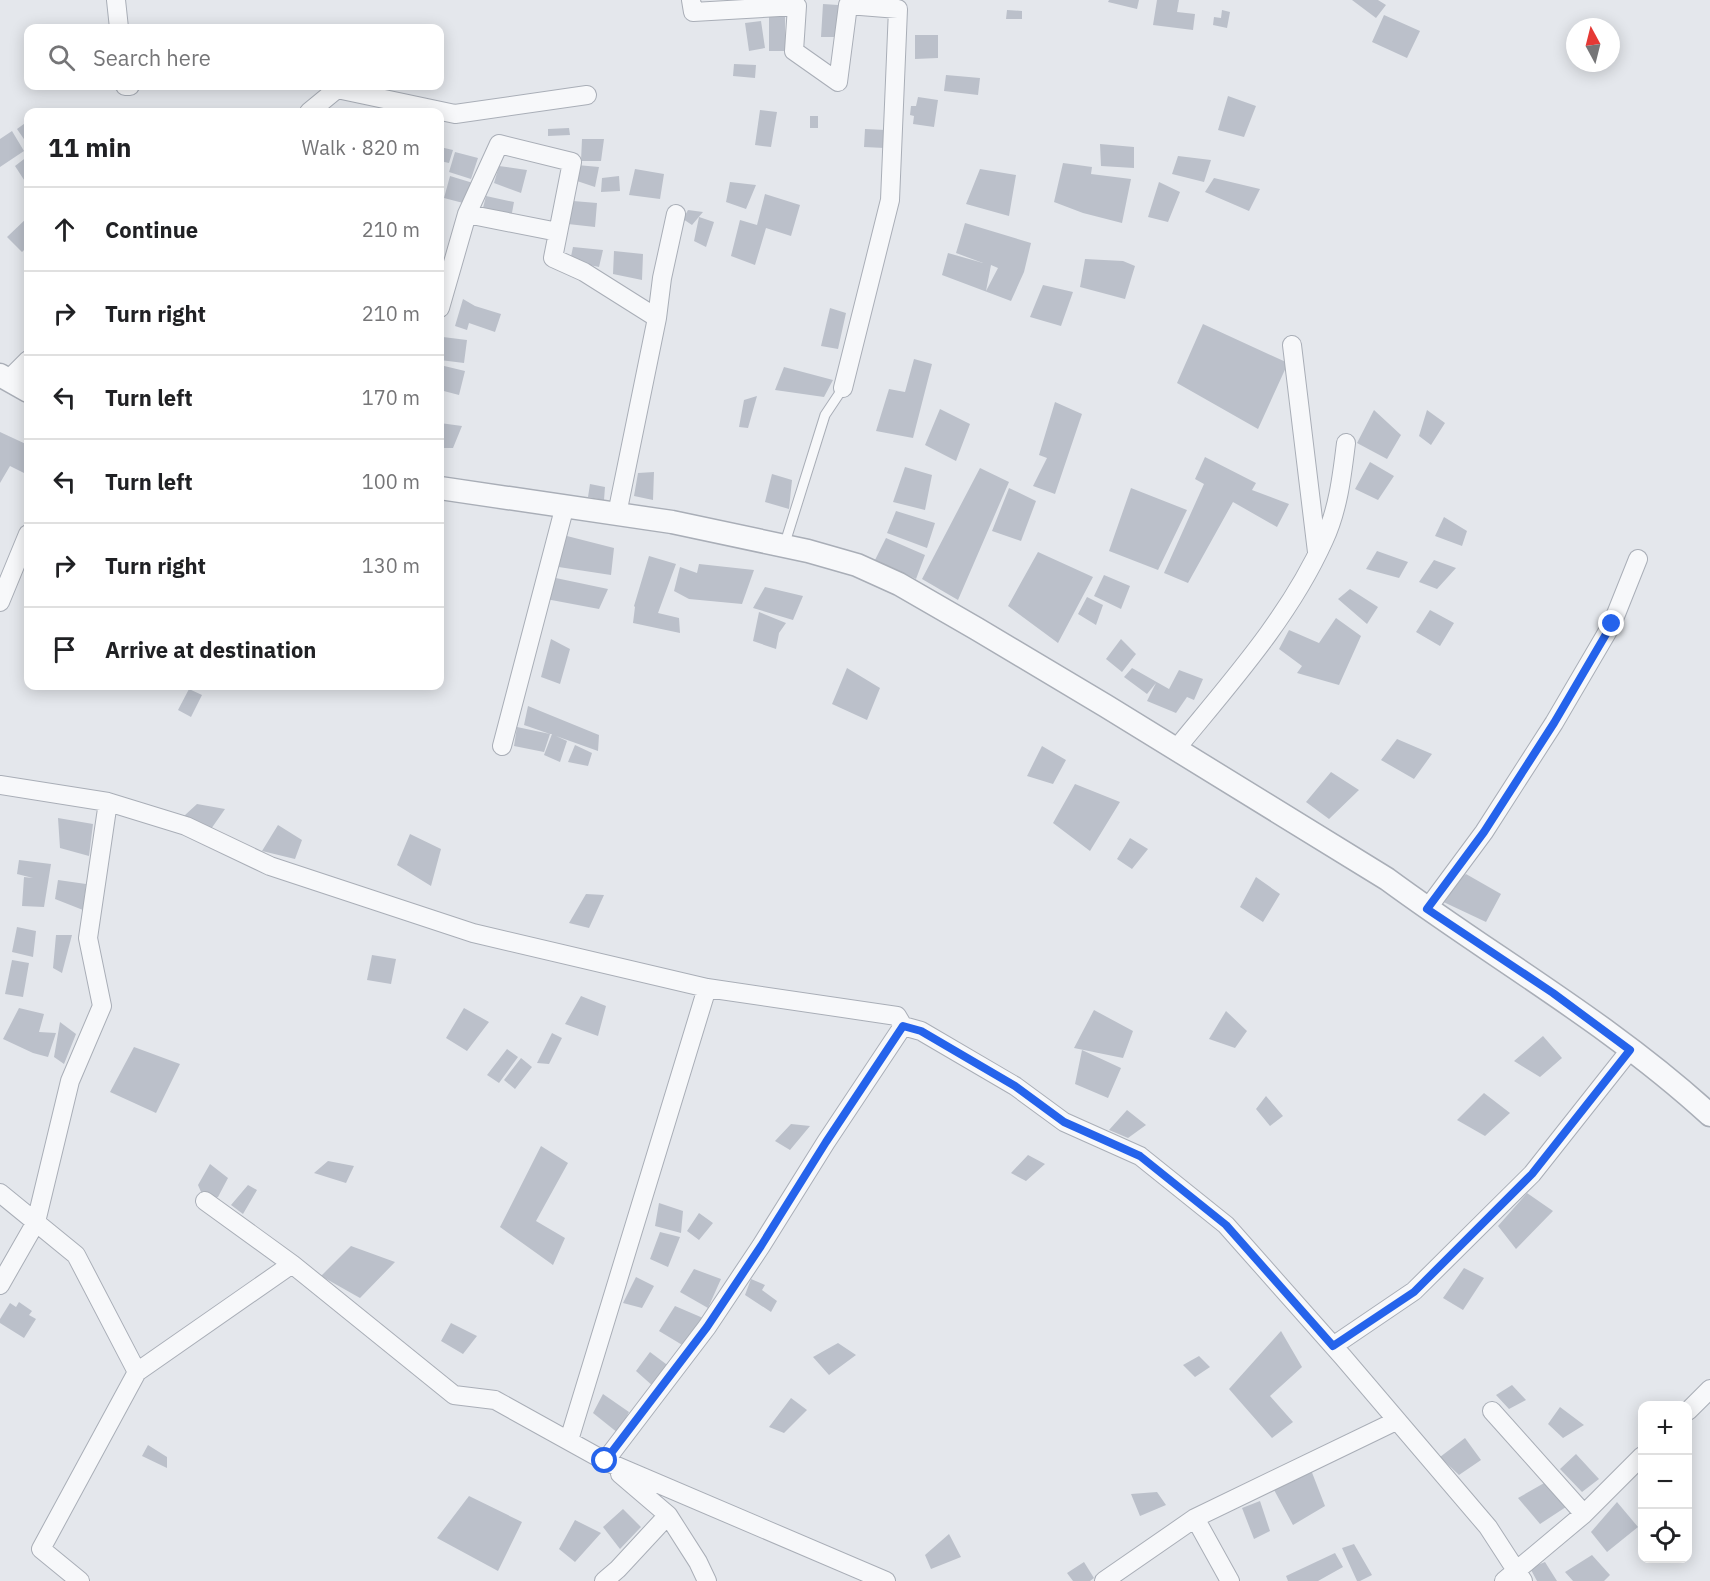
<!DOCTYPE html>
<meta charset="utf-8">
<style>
body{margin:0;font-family:"IBM Plex Sans",sans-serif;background:#f6f6f6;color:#202124}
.controls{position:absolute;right:18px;bottom:18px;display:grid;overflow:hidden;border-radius:12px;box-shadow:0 3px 15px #0003}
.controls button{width:54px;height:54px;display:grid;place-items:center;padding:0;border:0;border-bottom:2px solid #e0e0e0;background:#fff;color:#202124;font:30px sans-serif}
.compass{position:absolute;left:1566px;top:18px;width:54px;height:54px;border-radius:50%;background:#fff;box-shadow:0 3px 15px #0003;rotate:353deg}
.stop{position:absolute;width:18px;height:18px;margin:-14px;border:4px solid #2563eb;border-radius:50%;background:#fff}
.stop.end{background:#2563eb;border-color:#fff;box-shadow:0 2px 6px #0008}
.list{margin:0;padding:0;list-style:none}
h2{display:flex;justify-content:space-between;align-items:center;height:78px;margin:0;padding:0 24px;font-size:26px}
h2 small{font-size:20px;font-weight:400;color:#757577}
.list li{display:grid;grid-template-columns:39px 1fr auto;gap:18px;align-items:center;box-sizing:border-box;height:84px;padding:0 24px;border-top:2px solid #e0e0e0}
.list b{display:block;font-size:22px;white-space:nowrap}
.list em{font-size:20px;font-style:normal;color:#757577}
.icon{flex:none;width:33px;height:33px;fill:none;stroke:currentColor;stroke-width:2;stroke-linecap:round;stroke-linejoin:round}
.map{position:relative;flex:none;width:1710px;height:1581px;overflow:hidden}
.search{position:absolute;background:#fff;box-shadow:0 3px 15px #0003;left:24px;top:24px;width:420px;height:66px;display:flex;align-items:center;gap:15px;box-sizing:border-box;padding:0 21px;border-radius:12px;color:#757577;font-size:22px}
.panel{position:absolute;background:#fff;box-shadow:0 3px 15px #0003;left:24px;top:108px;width:420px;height:582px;border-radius:12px}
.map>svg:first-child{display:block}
.building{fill:#bbc0ca;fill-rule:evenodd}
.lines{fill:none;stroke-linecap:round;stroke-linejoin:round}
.service-casing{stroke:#a9aeb7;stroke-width:11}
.minor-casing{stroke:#a9aeb7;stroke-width:20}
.tertiary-casing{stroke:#a9aeb7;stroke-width:25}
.service{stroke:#f7f8fa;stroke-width:9}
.minor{stroke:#f7f8fa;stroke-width:18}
.tertiary{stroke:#f7f8fa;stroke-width:22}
.route{stroke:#2563eb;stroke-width:8}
</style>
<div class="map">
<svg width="1710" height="1581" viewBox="0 0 1710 1581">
<rect width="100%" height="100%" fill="#e4e7ec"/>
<path class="building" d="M1109 0H1139L1137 9 1108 2Z
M1157 0H1179L1177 12 1195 14 1193 30 1153 25Z
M1352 0H1378L1386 5 1376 18Z
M823 4 838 5 837 37H821Z
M1007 10 1022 11V19H1006Z
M1222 10 1230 12 1227 28 1213 25 1214 17 1221 18Z
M1384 15 1420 31 1407 58 1372 42Z
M769 16H785V51H769Z
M761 21 765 48 749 51 745 23Z
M915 35H938V58L915 59Z
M734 64 756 65 755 78 733 76Z
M946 75 980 78 978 95 944 91Z
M1228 96 1256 106 1244 137 1218 130Z
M918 97 938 100 934 127 913 124 914 116 910 115 911 106H916Z
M760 110 777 112 771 147 755 145Z
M810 116H818V128H810Z
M28 121V145L17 129Z
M569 128 570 135 548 136V129Z
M865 129 886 130 885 148 864 147Z
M12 131 24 151 0 167V139Z
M582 139H604L601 161H581Z
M1100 144 1134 147V168L1101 166Z
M440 147 453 150 449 163 440 161Z
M455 152 478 158 471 179 449 172Z
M28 156V186L15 166Z
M1178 156 1211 160 1204 182 1172 174Z
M1063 163 1092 167 1091 174 1131 179 1122 223 1083 213 1054 202Z
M577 165 599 167 595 187 574 180Z
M499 166 527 170 521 193 494 183Z
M635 169 664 174 660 199 629 195Z
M980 169 1016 175 1009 216 966 204Z
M450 176 473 183 467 204 444 198Z
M619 176 620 191 601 192 602 178Z
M1214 178 1260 189 1249 211 1205 192Z
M730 182 756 185 746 209 726 202Z
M1159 182 1180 192 1168 222 1148 217Z
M765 194 800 205 791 236 766 228 755 265 731 256 740 220 757 225Z
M486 196 514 202 511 218 482 212Z
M573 201 597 203 595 227 568 224Z
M688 210 703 212 692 225 683 219Z
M28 217V246L22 252 7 237Z
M699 217 714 222 706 247 694 241Z
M965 223 1031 243 1024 272 1011 301 942 275 948 253 983 263 956 253ZM991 265 998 268 986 291Z
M573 247 603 250 599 267 570 261Z
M614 251 643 254 642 280 613 274Z
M1085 259 1123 261 1135 266 1125 299 1080 287Z
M1043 285 1073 292 1061 326 1030 317Z
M463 299 475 306 501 314 495 332 469 323 467 330 455 326Z
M830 308 846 313 838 349 821 346Z
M1203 324 1288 363 1258 429 1177 383Z
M443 337 467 340 464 363 440 360Z
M914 359 932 364 913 438 876 431 889 389 905 392Z
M440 365 465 371 459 395 440 390Z
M784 367 833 380 824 397 775 390Z
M757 396 748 428 739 427 744 400Z
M1055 402 1082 414 1055 494 1033 486 1047 458 1039 455Z
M940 409 970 424 956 461 925 445Z
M1374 410 1401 435 1387 459 1357 443Z
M1427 410 1445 423 1431 445 1419 436Z
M440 423 462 426 453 448H440Z
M0 432 28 445V475L10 466 0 483Z
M1205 457 1256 483 1252 490 1289 504 1277 527 1233 502 1188 583 1164 573 1204 484 1195 479Z
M1370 462 1394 476 1378 500 1355 489Z
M905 467 932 475 925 510 893 502Z
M980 468 1009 482 958 600 922 579Z
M654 472 653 500 634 496 638 473Z
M772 474 792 480 789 509 765 502Z
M590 484 605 487 604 500 588 497Z
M1009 488 1036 501 1021 541 992 531Z
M1131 488 1187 510 1158 570 1109 551Z
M896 511 935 523 927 548 887 533Z
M1444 517 1467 531 1462 546 1435 536Z
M563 535 614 548 611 575 552 566Z
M886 538 925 555 916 579 875 560Z
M1377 551 1408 562 1399 578 1366 569Z
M1038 552 1093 577 1058 643 1008 606Z
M649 556 676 564 658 613 679 618 680 633 633 623 635 607 634 606Z
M1434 560 1456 568 1437 589 1419 582Z
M699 564 754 570 742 604 689 599 674 591 680 567 697 573Z
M1104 575 1130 586 1121 609 1094 596Z
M551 577 608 589 599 609 546 599Z
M765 587 803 596 793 620 753 608Z
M1350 589 1378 607 1367 624 1338 599Z
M1087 597 1103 605 1096 625 1078 614Z
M1430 610 1454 623 1440 646 1416 632Z
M759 612 786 623 779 633 776 649 753 641Z
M1336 618 1361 636 1339 685 1297 673 1302 666 1279 649 1289 630 1319 643Z
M551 639 570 649 560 684 541 677Z
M1121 639 1136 654 1122 672 1106 659Z
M847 668 880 688 867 720 832 704Z
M1132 668 1169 689 1179 670 1203 679 1194 700 1187 697 1176 713 1147 701 1156 683 1147 694 1124 677Z
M189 689 202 695 191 717 178 710Z
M528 706 599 735 598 751 556 736 567 741 560 762 544 755 552 734H550L544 752 514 746 517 727 550 734 524 725Z
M1397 739 1432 754 1414 779 1381 760Z
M575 745 592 753 588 766 568 762Z
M1042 746 1066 760 1053 784 1027 776Z
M1331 772 1359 790 1329 819 1306 802Z
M1075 784 1120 802 1090 851 1053 823Z
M197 804 225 809 211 829 184 816Z
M58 818 93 824 89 856 60 848Z
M278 825 302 840 295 859 262 851Z
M410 834 441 849 431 886 397 865Z
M1130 838 1148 849 1132 869 1117 859Z
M19 860 51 864 44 907 22 906 24 877 33 878 17 874Z
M1466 874 1501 894 1486 922 1435 898Z
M1256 877 1280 894 1263 922 1240 907Z
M58 880 86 884 83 910 55 899Z
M586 894 604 895 589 928 569 923Z
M17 927 36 931 33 957 12 952Z
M56 935H72L62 973 53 968Z
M372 955 396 959 391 984 367 980Z
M12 960 29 963 23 997 5 994Z
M581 996 606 1006 598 1036 565 1024Z
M19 1008 44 1014 39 1032 56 1033 48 1057 33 1053 3 1039Z
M464 1008 489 1022 467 1051 446 1038Z
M1094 1010 1133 1031 1123 1058 1074 1048Z
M1226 1011 1247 1031 1235 1048 1209 1039Z
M60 1022 76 1034 64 1064 54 1057Z
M552 1033 562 1038 549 1064 537 1063Z
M1543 1036 1562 1058 1540 1077 1514 1061Z
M134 1047 180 1064 156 1113 110 1092Z
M507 1049 518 1057 499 1083 487 1075Z
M1082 1050 1121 1068 1108 1098 1075 1084Z
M521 1058 532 1067 515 1089 504 1080Z
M1484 1093 1510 1113 1485 1136 1457 1120Z
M1266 1096 1283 1116 1270 1126 1256 1109Z
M1127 1110 1146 1125 1128 1138 1109 1130Z
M791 1124 810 1126 790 1150 775 1141Z
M541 1146 568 1163 536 1221 565 1238 553 1265 500 1227Z
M1028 1155 1045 1164 1026 1181 1011 1173Z
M328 1161 354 1166 346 1183 314 1173Z
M210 1164 228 1178 218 1197 205 1201 198 1185Z
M248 1185 257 1190 243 1214 231 1205Z
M1527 1193 1553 1211 1516 1249 1498 1226Z
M659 1203 683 1211 681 1233 655 1226Z
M699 1213 713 1223 699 1240 687 1231Z
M660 1232 680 1237 668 1267 650 1259Z
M351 1246 395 1262 360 1298 321 1276Z
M1464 1268 1484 1278 1463 1310 1443 1298Z
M694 1269 721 1279 708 1308 680 1292Z
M636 1277 654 1286 642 1308 623 1303Z
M751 1279 765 1285 762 1290 777 1301 771 1312 745 1295Z
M19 1302 32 1311 29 1315 36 1319 24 1338 0 1323V1319L10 1303 16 1307Z
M675 1306 703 1318 684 1346 659 1331Z
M451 1323 477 1336 463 1354 441 1341Z
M1281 1331 1302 1367 1270 1396 1293 1422 1272 1438 1229 1389Z
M838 1343 856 1355 829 1375 813 1357Z
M650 1352 670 1367 654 1387 636 1371Z
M1199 1356 1210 1367 1195 1377 1183 1365Z
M1512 1385 1526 1400 1509 1409 1496 1395Z
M603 1394 629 1412 618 1433 593 1413Z
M791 1398 807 1410 784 1433 769 1427Z
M1560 1407 1584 1425 1563 1438 1548 1424Z
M1465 1438 1481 1460 1459 1475 1440 1457Z
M148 1445 167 1457V1468L142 1456Z
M1576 1454 1599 1479 1582 1492 1560 1469Z
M1311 1470 1325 1506 1293 1525 1273 1488Z
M1546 1482 1569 1505 1540 1524 1518 1498Z
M1157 1492 1166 1505 1140 1516 1131 1494Z
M469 1496 522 1522 498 1571 437 1538Z
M1260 1501 1270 1531 1254 1539 1242 1508Z
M1617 1502 1638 1527 1607 1552 1591 1532Z
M623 1509 641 1527 620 1549 603 1527Z
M575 1520 601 1533 575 1562 559 1549Z
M949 1534 961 1557 931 1569 925 1555Z
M1354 1544 1372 1575 1360 1581H1357L1342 1548Z
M1335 1553 1343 1567 1318 1581H1288L1286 1576Z
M1592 1555 1610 1575 1604 1581H1573L1565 1572Z
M1084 1562 1094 1578 1090 1581H1073L1067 1573Z
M1545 1562 1557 1581H1537L1530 1568Z"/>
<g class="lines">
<g class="service-casing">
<path id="service" d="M784 546 825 415 843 388"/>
</g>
<g class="minor-casing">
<path id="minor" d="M116 0 119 28
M691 0 693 12 797 6 794 51 838 82 848 5 898 9 890 200 843 388
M125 86H130
M309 112 337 89 455 114 587 95
M558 232 467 214 499 144 572 162 553 258 584 272 657 318
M440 308 467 214
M1292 345 1317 552
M8 380 28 360
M617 514 657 318 662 278 676 214
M0 602 28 534
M502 746 563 513 568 507
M1176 749C1229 684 1289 618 1324 540 1338 510 1342 476 1346 443
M0 785 108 802 186 826 270 866 473 933 707 988 897 1016 903 1026 921 1031 1015 1086 1064 1122 1140 1156 1226 1225 1343 1357 1488 1527 1523 1581
M1427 909 1484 832 1554 723 1612 624 1638 559
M0 1193 76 1255 137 1372 292 1264 454 1395 495 1400 605 1461 886 1581
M205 1201 292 1264
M0 1285 36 1222 70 1081 102 1006 88 938 108 802
M1333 1346 1414 1291 1532 1174 1630 1050
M1492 1411 1584 1514
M1688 1411 1710 1389
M569 1440 707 988
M605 1461 707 1327 761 1246 826 1142 903 1026
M620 1474 668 1515 698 1562 707 1581
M1195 1518 1230 1581
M80 1581 41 1549 137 1372
M604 1581 618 1569 668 1515
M1104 1581 1195 1518 1396 1421
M1504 1581 1584 1514 1642 1456"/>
</g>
<g class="tertiary-casing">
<path id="tertiary" d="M0 375 28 391
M440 488 672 522 808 551 857 565 899 584 977 629 1106 706 1387 879C1494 958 1611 1024 1710 1115"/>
</g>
<use href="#service" class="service"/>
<use href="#minor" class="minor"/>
<use href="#tertiary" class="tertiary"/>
</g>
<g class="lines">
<path class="route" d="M605 1461 707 1327 761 1246 826 1142 903 1026 921 1031 1015 1086 1064 1122 1140 1156 1226 1225 1333 1346 1414 1292 1532 1174 1630 1050 1553 993 1427 909 1484 832 1554 723 1612 624"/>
</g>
</svg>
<div class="controls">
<button>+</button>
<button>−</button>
<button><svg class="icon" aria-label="locate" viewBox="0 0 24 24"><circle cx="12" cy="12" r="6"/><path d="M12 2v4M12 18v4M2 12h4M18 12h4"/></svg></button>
</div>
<svg class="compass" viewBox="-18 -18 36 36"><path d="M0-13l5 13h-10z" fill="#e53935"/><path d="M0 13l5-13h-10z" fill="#757577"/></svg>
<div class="stop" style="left:605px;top:1461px"></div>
<div class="stop end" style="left:1612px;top:624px"></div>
<div class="search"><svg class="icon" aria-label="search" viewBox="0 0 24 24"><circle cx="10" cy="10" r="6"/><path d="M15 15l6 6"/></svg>Search here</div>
<section class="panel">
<h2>11 min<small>Walk · 820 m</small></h2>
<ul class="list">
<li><svg class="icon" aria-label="ahead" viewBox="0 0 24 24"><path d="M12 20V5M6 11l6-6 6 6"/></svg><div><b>Continue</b></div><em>210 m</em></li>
<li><svg class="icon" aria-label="right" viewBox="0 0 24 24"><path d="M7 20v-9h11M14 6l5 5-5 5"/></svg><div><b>Turn right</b></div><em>210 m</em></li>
<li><svg class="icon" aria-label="left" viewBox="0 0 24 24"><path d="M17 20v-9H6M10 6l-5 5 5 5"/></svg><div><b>Turn left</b></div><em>170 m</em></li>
<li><svg class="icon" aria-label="left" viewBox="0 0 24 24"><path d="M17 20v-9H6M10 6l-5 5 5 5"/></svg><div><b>Turn left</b></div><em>100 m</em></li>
<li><svg class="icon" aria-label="right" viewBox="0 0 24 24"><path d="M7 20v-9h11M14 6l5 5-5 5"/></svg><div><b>Turn right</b></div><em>130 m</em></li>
<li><svg class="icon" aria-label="arrive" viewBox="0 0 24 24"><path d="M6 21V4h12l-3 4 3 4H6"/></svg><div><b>Arrive at destination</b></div></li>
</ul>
</section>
</div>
